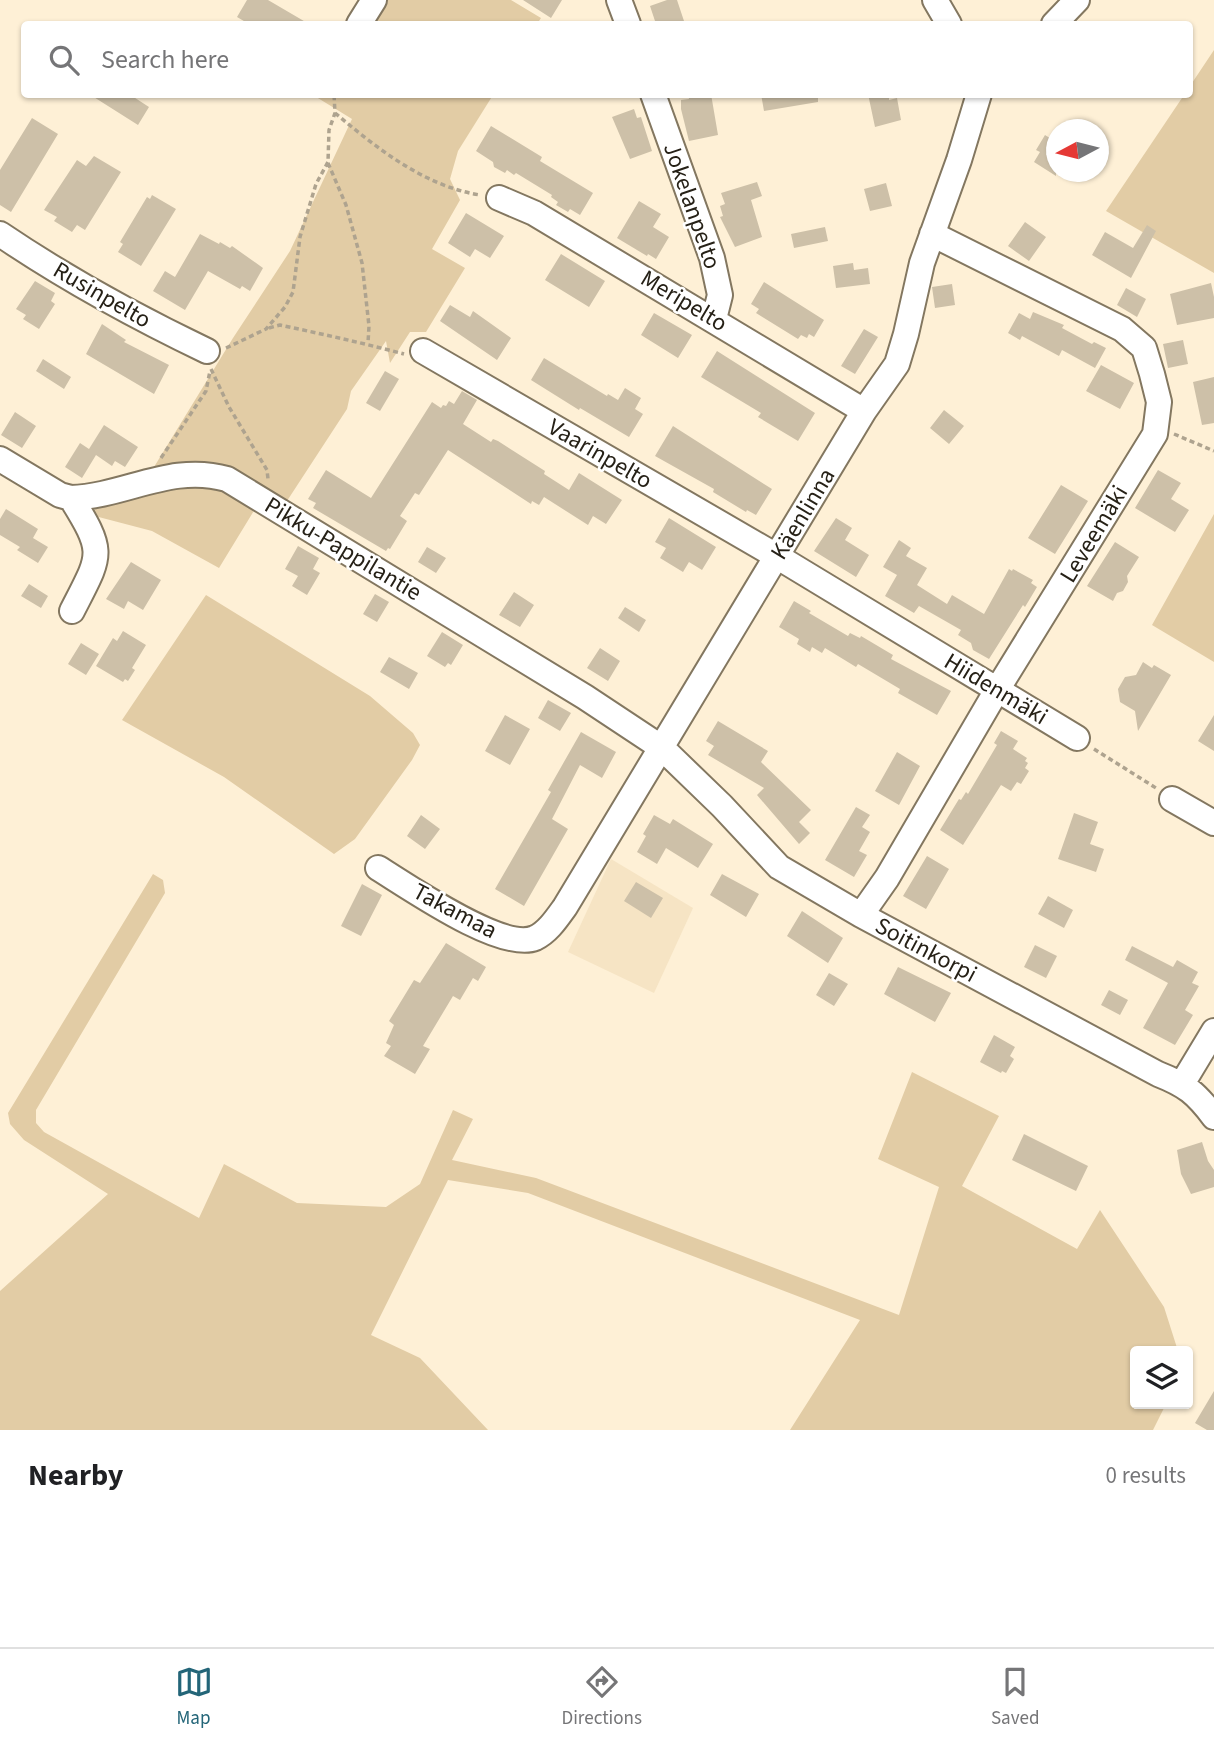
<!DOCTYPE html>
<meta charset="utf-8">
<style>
body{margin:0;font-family:"Source Sans 3",sans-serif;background:#f6f6f6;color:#202124}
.controls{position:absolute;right:21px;bottom:21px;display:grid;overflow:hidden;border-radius:7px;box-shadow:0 2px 5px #0004}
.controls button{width:63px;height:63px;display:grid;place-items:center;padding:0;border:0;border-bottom:2px solid #e0e0e0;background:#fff;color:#202124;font:35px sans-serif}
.compass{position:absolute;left:1046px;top:119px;width:63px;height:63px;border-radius:50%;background:#fff;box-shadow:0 2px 5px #0004;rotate:263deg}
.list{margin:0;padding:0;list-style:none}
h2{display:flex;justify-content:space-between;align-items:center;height:91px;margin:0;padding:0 28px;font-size:30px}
h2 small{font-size:23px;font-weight:400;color:#757577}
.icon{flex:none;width:38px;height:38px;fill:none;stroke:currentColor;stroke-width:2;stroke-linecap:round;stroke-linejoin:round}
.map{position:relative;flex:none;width:1214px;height:1430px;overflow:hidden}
.search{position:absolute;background:#fff;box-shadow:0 2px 5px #0004;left:21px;right:21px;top:21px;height:77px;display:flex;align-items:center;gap:18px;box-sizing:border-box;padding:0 24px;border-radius:7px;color:#757577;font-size:26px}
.sheet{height:217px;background:#fff}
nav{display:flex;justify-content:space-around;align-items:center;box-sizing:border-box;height:98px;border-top:2px solid #e0e0e0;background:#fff;font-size:19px;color:#757577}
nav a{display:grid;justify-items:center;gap:4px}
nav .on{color:#236578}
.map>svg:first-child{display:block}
.built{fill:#f6e4c4}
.green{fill:#e2cca5}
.building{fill:#cdc0a8}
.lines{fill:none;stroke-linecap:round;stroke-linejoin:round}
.minor-casing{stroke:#837760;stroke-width:28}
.path{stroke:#aea38f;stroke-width:3.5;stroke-dasharray:5 3.5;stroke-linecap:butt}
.minor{stroke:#fff;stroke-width:24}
.labels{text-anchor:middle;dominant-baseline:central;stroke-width:5;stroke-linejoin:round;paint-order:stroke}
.street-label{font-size:24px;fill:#262117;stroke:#fff}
</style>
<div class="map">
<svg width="1214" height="1430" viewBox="0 0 1214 1430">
<rect width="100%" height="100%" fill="#fef0d6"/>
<path class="built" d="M611 859 693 908 654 993 568 952Z"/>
<path class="green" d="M387 0H511L541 18 537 24H373Z
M1214 50V273L1106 211 1184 95 1190 94V86Z
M313 95H493L458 151 450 179 460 200 432 249 465 268 426 332H410L390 363 386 341 351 391 347 409 285 504 198 464 154 467 233 338 290 251 352 119Z
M177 485C214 484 224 489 255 509L219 568 152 531 91 515 98 505Z
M1214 514V662L1152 625Z
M206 595 370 696 413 733 420 745 412 760 355 839 334 854 224 777 122 720Z
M153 874 163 880 165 893 36 1110V1123L44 1132 199 1218 224 1164 297 1203 386 1207 420 1184 453 1110 473 1119 452 1160 536 1178 899 1315 939 1187 878 1159 912 1072 999 1116 962 1186 1077 1249 1100 1210 1164 1307 1178 1351H1135V1404H1166L1153 1430H790L860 1320 528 1193 448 1180 371 1335 420 1358 488 1430H0V1291L108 1194 24 1140 10 1124 8 1113Z"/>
<path class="building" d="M247 0H268L309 24H249L237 17Z
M523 0H562L551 18Z
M667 0H677L685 24H656L650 6Z
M89 94H129L149 107 138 125Z
M688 94H711L718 135 689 141 681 109V100L689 99Z
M761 94H818V102L764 111Z
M868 94H889V100L897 98 901 120 875 127Z
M634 109 637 118 641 117 652 151 630 159 612 117Z
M32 118 58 134 11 212 0 205V170Z
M491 126 542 157 540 161 593 193 580 215 570 209 568 212 556 205 558 202 551 197 552 195 516 173 514 175 507 170 505 173 494 167 493 162 476 151Z
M1045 135 1056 142V176L1034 162 1040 152 1036 150Z
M94 156 121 172 85 230 77 225 72 232 54 221 57 217 44 210 77 160 86 166Z
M757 182 762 196 751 200 762 237 735 247 720 217 723 216 720 206 725 204 721 193Z
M886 183 892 206 870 211 864 189Z
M152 195 176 209 141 266 118 252 123 244 120 242 147 197 150 199Z
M639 201 661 214 653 227 669 237 656 259 648 254 647 256 617 238Z
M466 213 504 236 490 258 475 249 470 257 448 243Z
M1025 222 1046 237 1029 261 1008 246Z
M1147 225 1156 231 1131 278 1092 255 1105 232 1133 248Z
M825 227 828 241 794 248 791 234Z
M200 234 219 244 220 242 230 248 232 246 263 268 250 291 242 286 240 289 208 271 185 310 153 291 165 271 175 277Z
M561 254 605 281 589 307 545 280Z
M853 263 854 270 868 268 870 284 836 288 833 266Z
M35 281 55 293 51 301 55 304 39 329 23 319 26 315 16 309Z
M764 282 824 320 814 337 809 334 807 338 801 335 798 339 756 313 759 309 751 304Z
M1211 283 1214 297V318L1177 325 1170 294Z
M952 284 955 305 935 308 932 287Z
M1126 288 1146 299 1137 317 1117 305Z
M450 305 470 317 473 311 511 338 497 360 440 321Z
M1033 312 1064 325 1062 328 1092 344 1094 342 1106 348 1095 368 1062 350 1059 356 1022 336 1020 340 1008 333 1019 313 1030 319Z
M654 313 692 335 678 358 641 335Z
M102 324 126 340 124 342 169 365 154 394 86 354Z
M864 329 878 337 855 374 841 366Z
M1183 340 1188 364 1168 368 1163 344Z
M717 351 815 413 798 441 758 417 761 413 701 377Z
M544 358 607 396 608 394 618 400 625 388 641 398 635 409 643 414 629 437 580 408 579 410 531 380Z
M43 359 71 377 64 389 36 371Z
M1101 365 1134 383 1120 409 1086 391Z
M385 371 399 379 380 411 366 403Z
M1214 377V423L1202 425 1193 382Z
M462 391 477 400 463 424 491 442 493 439 498 441 545 471 544 474 569 490 579 473 622 500 606 524 593 516 588 525 544 497 539 505 532 501 531 504 448 450 419 495 415 493 400 516 407 521 390 549 388 548 386 551 313 508 316 503 308 499 326 470 371 498 432 402 441 408 443 405 446 406 449 401 454 404Z
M944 410 964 426 949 444 930 428Z
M15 412 36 426 22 448 1 435Z
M104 425 138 447 125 467 115 461 112 466 96 455 82 478 65 467 80 443 89 449Z
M673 426 772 489 756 515 747 510 746 512 713 492 714 489 655 456Z
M1158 470 1181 483 1171 499 1189 510 1175 532 1135 508Z
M1061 485 1088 501 1055 554 1028 538Z
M6 509 38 529 33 538 48 547 38 563 17 550 20 547 0 535V519Z
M669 518 716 547 702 570 689 562 683 572 660 558 666 548 655 542Z
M836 518 852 528 845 540 869 555 856 577 814 551Z
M899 540 911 548 906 556 927 568 917 585 947 604 952 595 984 614 1009 569 1012 571 1013 569 1033 580 1031 583 1037 587 1025 607 1023 605 989 659 973 650 971 643 958 635 961 630 919 606 914 613 885 596 897 575 883 567Z
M1115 542 1139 557 1127 576 1128 582 1123 591 1117 593 1113 601 1087 586Z
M298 546 319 558 313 569 320 573 307 595 292 586 298 576 285 569Z
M427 547 446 558 436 573 418 562Z
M131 562 161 580 143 610 128 601 124 609 106 599Z
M29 584 48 596 41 608 21 596Z
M514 592 534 605 520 627 499 615Z
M375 594 389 602 377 622 363 614Z
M794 601 811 611 809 613 848 636 850 633 860 638 861 636 893 655 891 659 951 691 937 715 898 693 900 689 858 664 856 667 825 648 822 653 812 647 810 652 797 644 799 639 779 627Z
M625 607 646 620 639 632 618 618Z
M123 631 146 645 132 668 135 670 128 681 125 679 123 682 96 666 113 638 117 641Z
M442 632 463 645 451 665 448 663 445 667 427 656Z
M81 643 99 654 86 675 68 664Z
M600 648 620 661 608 681 587 668Z
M389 657 418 673 409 689 380 672Z
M1143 662 1152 668 1154 665 1171 675 1138 731 1135 711 1120 702 1118 689 1125 677 1136 675Z
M548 700 571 713 560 731 538 718Z
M505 715 530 729 510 765 485 751Z
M1214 715V751L1198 741Z
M718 721 768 751 761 762 811 810 799 822 810 833 799 844 757 795 764 788 708 755 714 746 706 741Z
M1001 731 1018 741 1013 749 1027 758 1025 761 1028 763 1025 768 1029 771 1021 784 1017 782 1011 791 1001 785 963 845 940 830 959 799 961 800 966 792 968 794 997 745 994 743Z
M581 732 616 752 602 778 580 765 552 819 568 829 524 906 495 889 551 792 548 790Z
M897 752 920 766 899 805 875 791Z
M856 807 870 815 862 827 870 832 859 851 867 855 854 877 825 860Z
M1074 813 1098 822 1090 844 1104 849 1096 872 1058 859Z
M421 815 440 829 425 849 407 836Z
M654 815 670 824 673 819 713 844 698 868 666 848 657 864 637 852 646 836 643 834Z
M927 856 949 869 926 909 903 896Z
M722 874 759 894 746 917 710 895Z
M636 882 663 898 651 918 624 901Z
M362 884 382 895 361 936 341 926Z
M1048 896 1073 910 1064 928 1038 914Z
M802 911 843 938 828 963 787 936Z
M446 943 486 967 478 981 473 978 460 1000 453 996 423 1046 430 1049 415 1074 384 1056 391 1046 386 1043 394 1025 389 1021 414 980 420 983Z
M1035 945 1057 956 1046 978 1024 967Z
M1132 946 1173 967 1177 960 1198 972 1192 983 1199 986 1185 1010 1193 1015 1175 1045 1143 1028 1168 983 1125 960Z
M898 967 951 993 935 1022 884 994Z
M829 973 848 984 834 1006 816 995Z
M1109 990 1128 1000 1120 1015 1101 1005Z
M994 1035 1015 1047 1010 1056 1014 1059 1006 1073 1002 1071 1001 1073 980 1062Z
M1024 1134 1088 1166 1076 1191 1012 1160Z
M1202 1142 1208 1161 1214 1170V1187L1191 1194 1181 1174 1177 1150Z
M1214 1391V1430H1207L1195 1423Z"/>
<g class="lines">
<g class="minor-casing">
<path id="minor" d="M619 0 628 24
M935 0 949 24
M359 24 374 0
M1054 24 1077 0
M653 94 712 258 720 295 714 319
M499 198 534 213 864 411
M0 234C65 278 136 317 207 351
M423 351 778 557 1077 738
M0 459 60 495 71 498C126 496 171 463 227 479L585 697 662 748 722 806 779 867 861 915 1158 1074C1186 1085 1196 1093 1214 1117
M71 498C106 554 101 554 72 611
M1172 799 1214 823
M378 868C409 887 502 952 535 938 548 932 557 918 565 907L864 411 897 364 906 334 922 263 959 160 979 94
M861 915 887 878 997 690 1155 434 1159 402 1152 374 1144 348 1122 329 932 234
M1182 1084 1214 1031"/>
</g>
<path class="path" d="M335 113C378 149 424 186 480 195
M328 163 346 205 362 263 369 326 368 343
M269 328 280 325C322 334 363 343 404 354
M226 348 266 329 285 307 293 292 300 237 316 184 328 162 329 130 335 113 334 94
M211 369 229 407 267 470 268 479
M1174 434 1214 451
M161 458 206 391 210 371
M1094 749 1156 788"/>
<use href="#minor" class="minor"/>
</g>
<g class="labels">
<g class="street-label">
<text transform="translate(692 206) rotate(71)">Jokelanpelto</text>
<text transform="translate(102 295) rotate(30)">Rusinpelto</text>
<text transform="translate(684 301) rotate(31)">Meripelto</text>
<text transform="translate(600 454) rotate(30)">Vaarinpelto</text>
<text transform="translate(803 514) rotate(-59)">Käenlinna</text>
<text transform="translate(1094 534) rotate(-59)">Leveemäki</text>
<text transform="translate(343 549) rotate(31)">Pikku-Pappilantie</text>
<text transform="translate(996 689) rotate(31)">Hiidenmäki</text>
<text transform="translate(455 911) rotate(28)">Takamaa</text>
<text transform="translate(926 950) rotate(28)">Soitinkorpi</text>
</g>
</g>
</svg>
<div class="controls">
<button><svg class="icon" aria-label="layers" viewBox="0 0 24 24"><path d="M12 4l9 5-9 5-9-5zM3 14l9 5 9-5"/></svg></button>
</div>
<svg class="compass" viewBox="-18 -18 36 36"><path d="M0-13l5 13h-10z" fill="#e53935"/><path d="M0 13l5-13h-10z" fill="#757577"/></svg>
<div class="search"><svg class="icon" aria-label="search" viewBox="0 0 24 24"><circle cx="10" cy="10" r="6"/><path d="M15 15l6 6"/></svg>Search here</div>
</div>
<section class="sheet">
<h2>Nearby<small>0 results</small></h2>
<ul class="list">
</ul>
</section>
<nav>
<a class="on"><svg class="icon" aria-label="map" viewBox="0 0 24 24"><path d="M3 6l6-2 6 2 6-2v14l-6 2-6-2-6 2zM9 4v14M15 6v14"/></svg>Map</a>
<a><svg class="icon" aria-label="directions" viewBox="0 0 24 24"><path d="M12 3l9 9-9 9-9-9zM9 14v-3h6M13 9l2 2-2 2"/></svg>Directions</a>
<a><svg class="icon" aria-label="saved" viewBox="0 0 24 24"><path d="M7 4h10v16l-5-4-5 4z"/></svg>Saved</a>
</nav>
